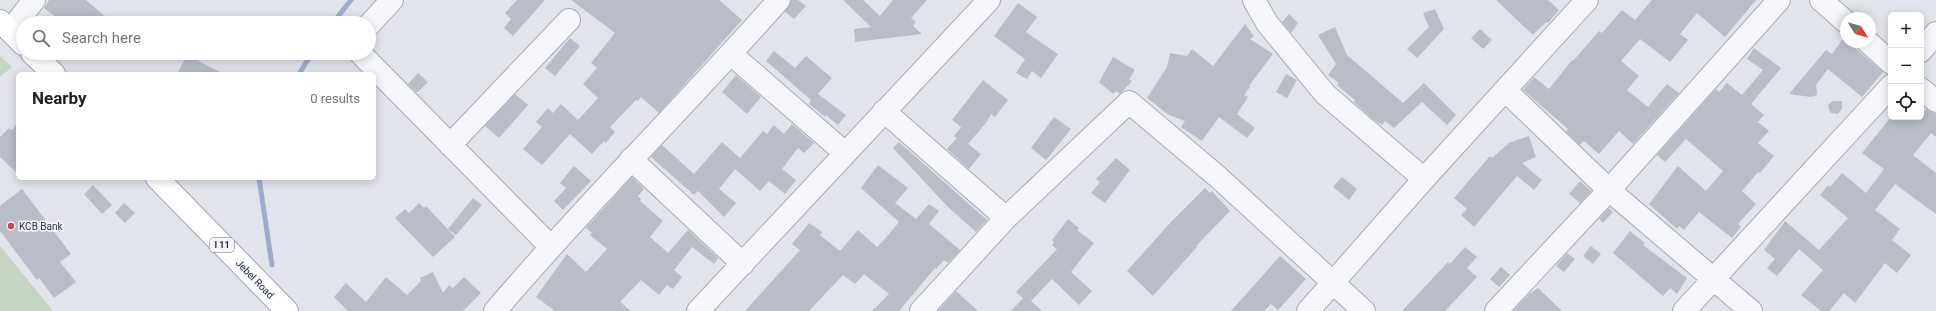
<!DOCTYPE html>
<meta charset="utf-8">
<style>
body{margin:0;font-family:Roboto,sans-serif;background:#f6f6f6;color:#202124}
.controls{position:absolute;right:12px;top:12px;display:grid;overflow:hidden;border-radius:6px;box-shadow:0 2px 10px #0003}
.controls button{width:36px;height:36px;display:grid;place-items:center;padding:0;border:0;border-bottom:1px solid #e0e0e0;background:#fff;color:#202124;font:20px sans-serif}
.compass{position:absolute;left:1840px;top:12px;width:36px;height:36px;border-radius:50%;background:#fff;box-shadow:0 2px 10px #0003;rotate:127deg}
.list{margin:0;padding:0;list-style:none}
h2{display:flex;justify-content:space-between;align-items:center;height:52px;margin:0;padding:0 16px;font-size:17px}
h2 small{font-size:13px;font-weight:400;color:#757577}
.icon{flex:none;width:22px;height:22px;fill:none;stroke:currentColor;stroke-width:2;stroke-linecap:round;stroke-linejoin:round}
.map{position:relative;flex:none;width:1936px;height:311px;overflow:hidden}
.search{position:absolute;background:#fff;box-shadow:0 2px 10px #0003;left:16px;top:16px;width:360px;height:44px;display:flex;align-items:center;gap:10px;box-sizing:border-box;padding:0 14px;border-radius:22px;color:#757577;font-size:15px}
.panel{position:absolute;background:#fff;box-shadow:0 2px 10px #0003;left:16px;top:72px;width:360px;height:108px;border-radius:6px}
.map>svg:first-child{display:block}
.green{fill:#c5d5c3}
.lines{fill:none;stroke-linecap:round;stroke-linejoin:round}
.stream{stroke:#9dadcb;stroke-width:5}
.building{fill:#b9bdc8}
.minor-casing{stroke:#a7aab5;stroke-width:24}
.major-casing{stroke:#a1a7b7;stroke-width:24}
.minor{stroke:#f5f6f9;stroke-width:22}
.major{stroke:#fff;stroke-width:22}
.poi-dot{fill:#d04748;stroke:#f2f4f8;stroke-width:1.5}
.labels{text-anchor:middle;dominant-baseline:central;stroke-width:3.5;stroke-linejoin:round;paint-order:stroke}
.shield{fill:#f2f4f8;stroke:#666b79;stroke-width:1}
.shield-label{font-size:9px;font-weight:bold;fill:#2a3043}
.poi-label{font-size:10px;fill:#2a3043;stroke:#f2f4f8;text-anchor:start}
.street-label{font-size:10px;fill:#2a3043;stroke:#f2f4f8}
</style>
<div class="map">
<svg width="1936" height="311" viewBox="0 0 1936 311">
<rect width="100%" height="100%" fill="#e2e4eb"/>
<path class="green" d="M0 56 12 67 0 77Z
M0 246 53 311H0Z"/>
<g class="lines">
<path class="stream" d="M333 23 351 0
M299 74 312 53
M259 178 272 265"/>
</g>
<path class="building" d="M49 0H86L113 23H64L44 8Z
M517 0H545L513 36 504 28 511 19 505 13Z
M571 0H719L742 20 659 113 641 97 638 101 636 100 610 127 615 132 606 143 604 141 592 154 570 134 542 165 523 149 542 127 536 122 548 108 553 113 561 104 578 120 598 98 583 84 597 68 591 63 615 33Z
M791 0H798L806 6 794 19 785 12Z
M843 0H863L880 16 893 0H927L911 18 916 22 913 26 922 34 855 42 854 29 871 27Z
M1496 0H1548L1559 10 1548 23 1546 22 1533 35Z
M1652 0H1756L1725 37 1697 13 1680 34 1688 40 1670 62 1640 39 1621 61 1639 76 1627 90 1648 107 1667 84 1679 93 1633 144 1619 131 1599 154 1584 141 1580 145 1566 132 1568 129 1523 90 1534 77 1549 89 1572 60 1573 61 1599 31 1602 33 1622 10 1635 20Z
M1018 3 1037 17 1026 32 1058 54 1041 78 1032 71 1027 79 1016 73 1025 59 994 36Z
M1435 9 1444 29 1417 58 1407 49 1429 27 1423 13Z
M1289 14 1298 23 1291 33 1282 22Z
M1245 24 1254 36 1250 39 1273 54 1249 86 1250 87 1244 95 1248 97 1237 114 1255 128 1247 138 1219 117 1202 141 1181 127 1185 121 1169 115 1147 98 1167 67 1170 53 1187 56 1192 49 1213 66Z
M1335 27 1347 55 1403 103 1424 83 1456 115 1447 125 1422 102 1394 128 1385 121 1382 125 1374 120 1354 102 1355 100 1337 85 1339 83 1328 75 1336 64 1318 35Z
M1480 29 1492 40 1483 49 1471 38Z
M1845 36 1846 42H1853L1856 44 1854 47 1883 72 1862 97 1828 69 1816 85 1817 95 1811 97 1789 94 1826 50 1832 54Z
M570 38 580 46 555 76 545 68Z
M1754 48 1781 68 1751 104 1764 115 1758 122 1769 131 1758 143 1774 156 1760 173 1758 172 1742 191 1756 204 1738 224 1741 227 1732 238 1699 212 1684 230 1679 226 1677 229 1649 204 1678 166 1706 191 1723 171 1686 139 1665 162 1657 155 1716 89 1719 92 1727 83 1742 95 1763 70 1747 59Z
M774 51 795 68 806 56 832 78 818 94 846 115 838 125 826 115 825 117 809 104 811 100 766 61Z
M187 55 224 74H177Z
M1113 57 1135 70 1129 79 1132 81 1120 94 1116 91 1113 94 1099 82Z
M418 73 428 82 418 92H416L408 84Z
M1286 74 1297 80 1287 98 1276 92Z
M736 75 761 97 747 114 722 92Z
M983 80 1008 100 995 117 991 114 986 123 968 144 981 154 969 169 947 149 957 138 954 136 961 127 952 120Z
M515 94 528 105 499 138 485 126Z
M1833 101H1842V109L1838 114 1831 113 1829 110 1828 105Z
M1926 109 1936 114V137L1931 133 1913 155 1936 173V214L1895 184 1875 210 1900 229 1892 240 1911 255 1897 273 1885 263 1855 303 1844 293 1829 311H1821L1801 295 1823 270 1799 249 1777 276 1767 268 1775 259 1764 250 1785 221 1819 250 1848 218 1820 195 1828 185 1830 187 1842 173 1866 193 1884 169 1862 153 1891 117H1921Z
M1054 117 1071 129 1046 160 1031 148Z
M18 122V174L0 157V137L9 128 12 130Z
M792 124 814 143 804 153 798 148 782 169 796 180 785 194 769 181 760 191 735 169 719 189 736 203 724 217 698 191 694 195 651 157 662 145 694 174 722 142 740 158 763 131 767 134 774 125 784 134Z
M1529 136 1536 157 1522 163 1542 180 1534 190 1517 176 1474 227 1461 215 1467 209 1454 198 1490 156 1492 158 1509 143Z
M899 142 987 220 976 232 947 206 893 148Z
M1116 158 1130 170 1105 203 1091 193 1100 182 1096 179Z
M878 165 908 188 895 203 916 219 929 204 939 211 929 224 960 250 948 263 944 260 936 269 935 268 899 311H872L889 294 864 274 855 284 843 275 809 311H745L800 250 792 244 809 223 822 232 820 235 840 251 858 230 877 247 884 240 899 222 861 188Z
M574 166 591 181 563 210 554 201 566 188 560 183Z
M632 177 644 189 638 196 641 199 640 201 663 221 650 237 668 253 688 230 718 258 714 264 692 247 674 270 682 277 673 289 667 285 659 295 641 280 620 302 631 311H555L536 297 567 254 586 272 607 249 590 235 592 233 586 228Z
M1342 177 1357 189 1349 200 1333 187Z
M1580 181 1591 191 1580 203 1569 194Z
M93 185 112 205 102 214 84 194Z
M1205 188 1210 193 1212 191 1230 211 1196 246 1197 247 1153 296 1127 271 1170 223Z
M22 189 71 254 60 262 76 282 54 298 39 278 37 280 0 231V206Z
M473 198 482 205 456 235 448 229Z
M124 203 135 213 125 223 115 213Z
M419 203 424 208 426 206 455 237 433 257 395 218 405 209 409 213Z
M1609 208 1613 212 1603 223 1599 219Z
M1068 219 1079 228 1077 230 1094 243 1071 272 1092 291 1079 305 1052 279 1031 301 1042 311H1011L1023 298 1016 292 1057 249 1052 245 1054 242 1052 240Z
M1630 231 1645 243 1643 245 1687 278 1677 294 1670 288 1663 296 1613 253Z
M1591 246 1601 254 1593 264 1583 256Z
M1465 247 1477 257 1467 268 1477 277 1445 311H1402L1448 262 1450 264Z
M1567 253 1575 259 1564 272 1556 266Z
M1280 256 1306 279 1278 310 1271 304 1264 311H1231Z
M1501 267 1510 275 1499 287 1490 279Z
M433 272 443 293 449 285 453 288 464 277 481 293 463 311H348L334 297 346 283 366 302 386 277 407 295 421 281 420 278Z
M1538 288 1562 311H1513L1529 294Z
M956 291 978 311H938Z"/>
<g class="lines">
<g class="minor-casing">
<path id="minor" d="M1254 0 1267 23 1325 94 1424 179
M1821 0 1846 22
M369 25 392 0
M10 31 34 0
M1868 42 1891 63
M1921 51 1936 33
M360 53 550 246
M731 54 845 153
M1921 89 1936 101
M1505 90 1609 190 1751 311
M884 111 1006 218
M450 145 569 20
M631 159 743 264
M495 311C586 204 686 105 779 0
M698 311 989 0
M921 311 1006 218 1129 102 1218 177 1364 311
M1308 311 1424 179 1587 0
M1496 311 1609 190 1779 0
M1684 311 1891 86"/>
</g>
<g class="major-casing">
<path id="major" d="M0 21 23 44
M32 53 54 74
M157 178 287 311"/>
</g>
<use href="#minor" class="minor"/>
<use href="#major" class="major"/>
</g>
<circle class="poi-dot" cx="11" cy="226" r="4"/>
<g class="labels">
<rect class="shield" x="210" y="238" width="24" height="14" rx="3"/>
<g class="shield-label">
<text x="222" y="245">I 11</text>
</g>
<g class="poi-label">
<text x="19" y="226">KCB Bank</text>
</g>
<g class="street-label">
<text transform="translate(255 279) rotate(46)">Jebel Road</text>
</g>
</g>
</svg>
<div class="controls">
<button>+</button>
<button>−</button>
<button><svg class="icon" aria-label="locate" viewBox="0 0 24 24"><circle cx="12" cy="12" r="6"/><path d="M12 2v4M12 18v4M2 12h4M18 12h4"/></svg></button>
</div>
<svg class="compass" viewBox="-18 -18 36 36"><path d="M0-13l5 13h-10z" fill="#e53935"/><path d="M0 13l5-13h-10z" fill="#757577"/></svg>
<div class="search"><svg class="icon" aria-label="search" viewBox="0 0 24 24"><circle cx="10" cy="10" r="6"/><path d="M15 15l6 6"/></svg>Search here</div>
<section class="panel">
<h2>Nearby<small>0 results</small></h2>
<ul class="list">
</ul>
</section>
</div>
